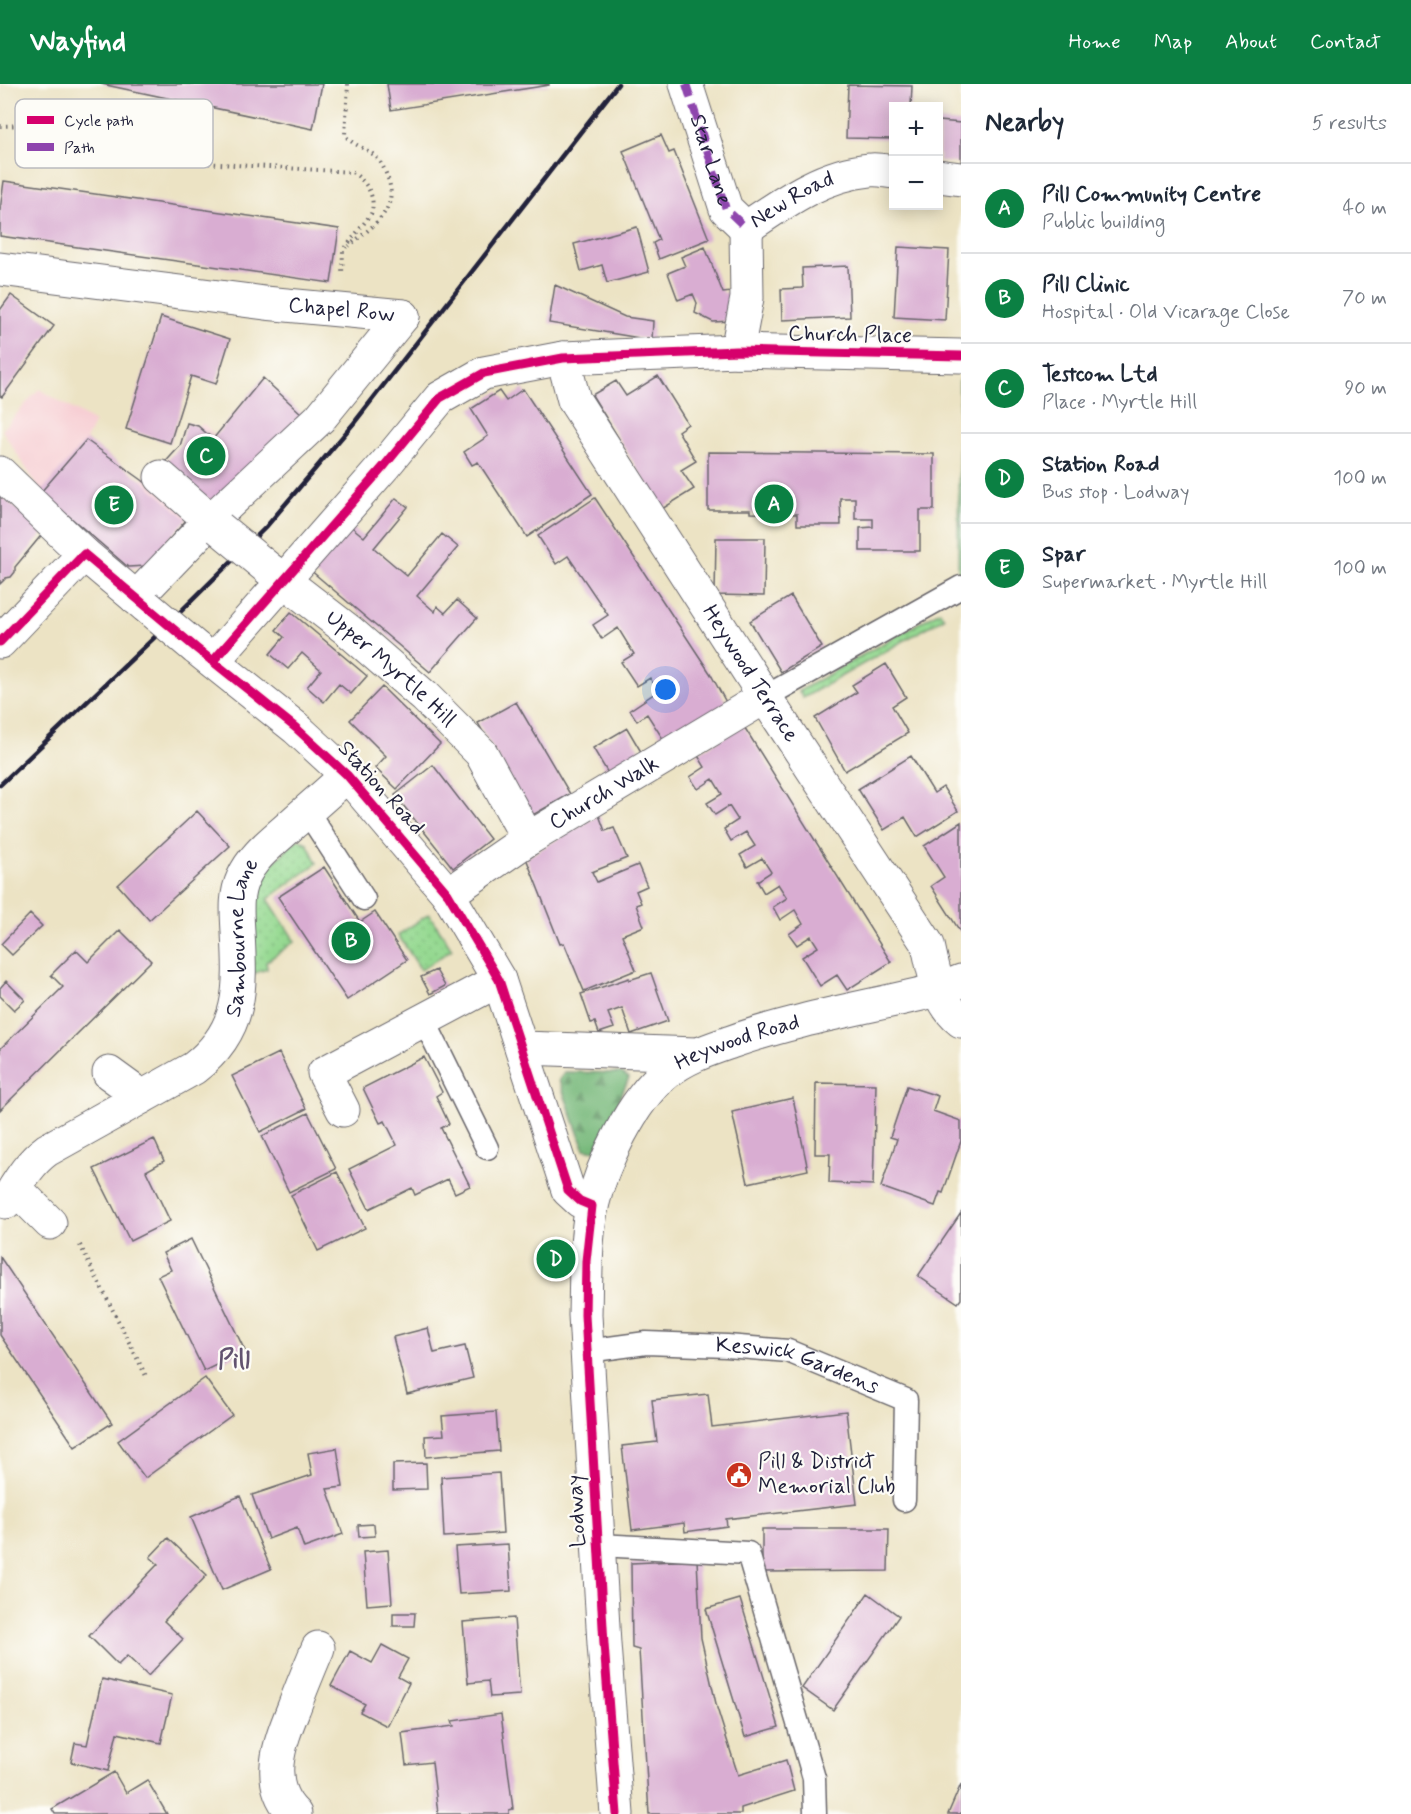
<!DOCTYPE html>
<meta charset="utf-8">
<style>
body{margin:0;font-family:Mynerve,sans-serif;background:#f6f6f7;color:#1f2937}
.controls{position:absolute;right:18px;top:18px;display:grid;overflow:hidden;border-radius:0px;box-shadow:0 3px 15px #0003}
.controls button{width:54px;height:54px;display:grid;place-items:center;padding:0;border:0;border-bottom:2px solid #e0e1e3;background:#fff;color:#1f2937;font:30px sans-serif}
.you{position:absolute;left:666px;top:606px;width:21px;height:21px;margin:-15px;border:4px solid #fff;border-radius:50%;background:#1a73e8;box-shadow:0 0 0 9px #1a73e833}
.badge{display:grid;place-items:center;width:39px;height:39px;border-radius:50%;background:#0b8043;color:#fff;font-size:20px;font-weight:700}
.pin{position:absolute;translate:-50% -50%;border:3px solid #fff;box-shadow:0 2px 6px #0006}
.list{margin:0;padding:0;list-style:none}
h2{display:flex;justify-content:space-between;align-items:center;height:78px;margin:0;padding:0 24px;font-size:26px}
h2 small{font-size:20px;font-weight:400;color:#747a83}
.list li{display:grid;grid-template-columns:39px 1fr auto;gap:18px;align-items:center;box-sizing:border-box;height:90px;padding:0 24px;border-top:2px solid #e0e1e3}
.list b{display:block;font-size:22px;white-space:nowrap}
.list p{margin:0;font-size:20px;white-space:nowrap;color:#747a83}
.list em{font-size:20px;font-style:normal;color:#747a83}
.map{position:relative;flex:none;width:961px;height:1730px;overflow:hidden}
header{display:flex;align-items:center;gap:36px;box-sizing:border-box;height:84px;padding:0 30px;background:#0b8043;color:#fff}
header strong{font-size:28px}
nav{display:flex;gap:33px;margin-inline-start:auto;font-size:21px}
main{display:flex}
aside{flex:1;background:#fff}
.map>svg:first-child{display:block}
.built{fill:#f7cfd4}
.grass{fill:url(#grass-dots);stroke:#5c7e66;stroke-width:1.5}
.forest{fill:url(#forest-firs);stroke:#4d6e5b;stroke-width:1.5}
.building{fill:#d9add2}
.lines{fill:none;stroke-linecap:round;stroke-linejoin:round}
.lane-casing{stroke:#69666b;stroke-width:25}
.street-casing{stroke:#69666b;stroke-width:35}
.secondary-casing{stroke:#69666b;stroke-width:35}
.path{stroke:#69666b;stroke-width:4;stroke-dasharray:1.5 4.5;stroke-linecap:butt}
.lane{stroke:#fff;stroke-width:22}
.street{stroke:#fff;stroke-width:33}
.secondary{stroke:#fff;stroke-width:33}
.rail{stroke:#22223b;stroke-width:4.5}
.street-bridge-casing{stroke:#69666b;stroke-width:35;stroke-linecap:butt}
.street-bridge{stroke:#fff;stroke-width:33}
.quiet{stroke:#8e44ad;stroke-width:8;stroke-dasharray:15 8;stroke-linecap:butt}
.cycleway-casing{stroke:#fdfcf7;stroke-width:13}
.cycleway{stroke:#d6006c;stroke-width:9}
.labels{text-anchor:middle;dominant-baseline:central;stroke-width:4.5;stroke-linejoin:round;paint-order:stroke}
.street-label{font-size:22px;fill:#22223b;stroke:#fdfcf7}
.poi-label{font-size:22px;fill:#22223b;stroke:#fdfcf7;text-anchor:start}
.quarter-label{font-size:26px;font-weight:bold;fill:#625370;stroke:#fdfcf7}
.key{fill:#fdfcf7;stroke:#bbbbbf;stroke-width:1.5}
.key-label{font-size:16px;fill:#22223b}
</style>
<header>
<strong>Wayfind</strong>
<nav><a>Home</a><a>Map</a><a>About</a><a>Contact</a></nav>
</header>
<main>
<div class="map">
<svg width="961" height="1730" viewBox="0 0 961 1730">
<defs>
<pattern id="grass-dots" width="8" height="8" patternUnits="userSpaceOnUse" patternTransform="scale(1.5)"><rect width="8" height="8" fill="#95d991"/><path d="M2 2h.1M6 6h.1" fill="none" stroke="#80ba7e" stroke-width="1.8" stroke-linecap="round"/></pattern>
<pattern id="forest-firs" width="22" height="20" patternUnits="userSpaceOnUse" patternTransform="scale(1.5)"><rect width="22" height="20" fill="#78b97b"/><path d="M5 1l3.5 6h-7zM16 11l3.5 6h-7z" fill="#629666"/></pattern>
</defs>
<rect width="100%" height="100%" fill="#fdfcf7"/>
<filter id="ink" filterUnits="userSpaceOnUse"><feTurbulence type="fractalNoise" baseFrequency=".0167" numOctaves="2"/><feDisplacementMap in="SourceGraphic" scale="12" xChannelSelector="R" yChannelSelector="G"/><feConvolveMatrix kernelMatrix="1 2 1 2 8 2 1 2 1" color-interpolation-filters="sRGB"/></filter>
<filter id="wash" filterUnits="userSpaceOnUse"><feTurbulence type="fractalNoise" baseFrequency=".008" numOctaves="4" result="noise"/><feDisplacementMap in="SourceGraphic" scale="24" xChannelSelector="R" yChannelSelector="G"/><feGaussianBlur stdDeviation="1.35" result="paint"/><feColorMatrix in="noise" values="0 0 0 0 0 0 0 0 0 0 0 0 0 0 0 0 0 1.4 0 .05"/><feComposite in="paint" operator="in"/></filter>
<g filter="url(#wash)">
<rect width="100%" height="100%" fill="#ece3c4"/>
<path class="built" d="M39 305 95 338 86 356 142 396 160 384 180 362 187 339 198 342 204 340 216 352 187 435 146 482 41 408 2 346Z"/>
<path class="grass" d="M959 297H961V492L958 494Z
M940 527 944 534 803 614 799 607Z
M298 755 307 759 317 779 268 815 295 857 266 878 267 885 252 890 244 833 260 792Z
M429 830 452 865 421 886 398 851Z"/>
<path class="forest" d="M565 988 622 989 629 994 595 1067 584 1065 559 996Z"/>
<g id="blocks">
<path class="building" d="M101 0H322L313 45Z
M387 0H549V1L391 26Z
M848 1 912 2 911 22H894V55L846 54Z
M939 37 961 39V80L939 77Z
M661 51 669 69 674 67 709 155 659 175 653 159 659 156 623 67Z
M4 97 339 145 331 199 0 152V126Z
M637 143 649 188 607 199 602 181 581 187 574 160Z
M705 163 723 209 741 207 731 237 713 238 695 229 697 219 693 210 678 216 668 189 685 182 681 173Z
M898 163 949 166 945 236 894 233Z
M848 182 850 233 782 236 781 205 803 204 802 184Z
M555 201 625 233 653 237 652 256 549 239Z
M11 211 54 242 2 313 0 312V226Z
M161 233 230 255 216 300 191 292 170 359 126 345Z
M658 292 688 340 678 347 696 377 681 386 694 405 662 425 592 311 616 297 626 312Z
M263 294 303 331 219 422 160 384 180 362 187 339 198 342 213 355Z
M523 305 592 410 527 453 478 378 472 381 464 368 488 352 471 325 499 307 506 317Z
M86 356 142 396 187 435 146 482 128 483 41 408Z
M708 368 934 370V426H920V467H860V444L873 443V435H855V414H840L841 441H797V430L750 429V426H708Z
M0 411 44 448 15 483V488L11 493 6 494 0 500Z
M396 414 408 423 374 464 407 492 442 450 458 463 417 512 435 528 437 522 445 529 457 516 477 534 430 588 309 485 347 439 364 453Z
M595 414 710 589 728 622 665 658 647 630 637 637 630 626 658 607 650 594 637 602 621 578 634 570 618 544 602 555 593 541 608 531 568 472 556 480 538 452Z
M716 454H765L764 512 715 511Z
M791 512 822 563 781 588 750 537Z
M291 528 367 592 351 610 339 600 324 618 307 603 321 586 302 569 288 585 270 570 284 553 276 546Z
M886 580 906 613 892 622 908 649 845 687 815 634 857 608 852 601Z
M382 603 440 660 397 705 375 684 386 672 350 636Z
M516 618 570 710 531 732 478 639Z
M743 641 891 878 847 906 837 891 820 902 802 873 818 863 811 852 797 861 789 850 803 840 795 826 780 836 773 823 787 814 778 800 764 809 757 797 771 788 762 774 747 783 740 771 755 762 746 748 731 757 724 745 738 736 729 722 715 731 707 719 722 710 713 695 698 705 690 693 705 683 697 670Z
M627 644 643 671 609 691 593 664Z
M911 672 934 709 943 703 958 727 917 753 905 733 884 746 858 705Z
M433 681 490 755 453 784 395 711Z
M197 727 230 762 149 836 118 801Z
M599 731 605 747 614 744 627 774 592 788 597 798 638 781 647 802 636 807 641 819 636 821 644 842 622 851 636 886 584 907 564 859 560 860 526 774Z
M961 738V849L931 802 944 793 924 762Z
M324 783 360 838 375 828 407 876 347 916 278 813Z
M30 830 42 842 12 871 1 860Z
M120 846 151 877 0 1026V965L63 903 51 891 76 866 88 878Z
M436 886 445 902 430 910 421 893Z
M651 889 668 937 631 950 622 924 608 929 614 944 599 949 595 938 591 939 581 910 629 894V896Z
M6 897 25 916 14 926 0 912V904Z
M279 969 306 1025 260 1048 232 992Z
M424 973 442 1008 436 1012 449 1040 441 1044 470 1102 455 1109 448 1095 415 1111 412 1104 369 1125 349 1085 397 1061 385 1037 380 1039 363 1004Z
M816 999 876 1000 873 1101 829 1099 830 1070H815Z
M907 1002 938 1012 933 1027 961 1037V1057L943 1109 940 1108 935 1122 881 1103 897 1055 890 1053Z
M793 1014 808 1086 748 1099 732 1028Z
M308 1029 336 1085 289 1108 262 1052Z
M154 1055 164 1077 146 1087 170 1137 130 1157 94 1085Z
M337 1088 365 1144 318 1167 291 1111Z
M961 1129V1215L958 1219 918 1192Z
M191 1155 245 1267 204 1287 158 1192 171 1186 163 1169Z
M0 1173 112 1339 75 1363 0 1251Z
M428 1244 434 1269 465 1262 473 1294 407 1310 393 1253Z
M205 1294 232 1331 145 1394 118 1357Z
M708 1310 712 1343 846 1327 857 1420 726 1435 727 1442 685 1448 684 1439 632 1446 622 1362 657 1358 652 1316Z
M496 1328 499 1367 426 1373 425 1352 444 1351 442 1332Z
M337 1364 343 1403 327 1405 343 1450 304 1464 297 1444 268 1455 252 1411 312 1391 308 1369Z
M426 1379 427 1405 393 1406V1380Z
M499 1389 503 1449 444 1453 441 1393Z
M240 1412 271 1485 222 1506 191 1433Z
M374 1440 375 1452 359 1453 358 1441Z
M762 1445H889L888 1487 762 1488Z
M168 1454 207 1491 164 1537 183 1555 148 1592 127 1572 118 1581 89 1552 158 1480 150 1473Z
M508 1460 511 1507 459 1510 455 1463Z
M388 1466 392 1519 367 1521 363 1468Z
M697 1476 701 1554 717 1624 738 1691 786 1676 794 1707 741 1724V1730H649L639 1566 632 1564 631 1479Z
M868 1509 899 1532 833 1626 802 1604Z
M740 1515 779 1643 745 1653 706 1525Z
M393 1529H415L414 1542H393Z
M514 1534 520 1611 490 1613 488 1597 468 1599 463 1538Z
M382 1561 408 1575 398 1593 409 1599 387 1642 360 1628 365 1620 331 1602 350 1567 372 1579Z
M102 1595 172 1611 161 1659 117 1649 108 1687 71 1678 75 1659 87 1661Z
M501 1630 513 1725 509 1726V1730H438L432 1678 406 1681 402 1649 454 1642 452 1637Z
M114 1688 126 1709 147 1696 167 1730H55L52 1725Z
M961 1700V1730H948Z"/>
</g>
</g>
<g filter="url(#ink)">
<use href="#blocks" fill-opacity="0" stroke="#69666b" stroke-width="1.5"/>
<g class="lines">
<g class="lane-casing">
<g id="lane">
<path d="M765 613 961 503"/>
<path d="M307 727 364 815"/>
<path d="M424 936 487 1064"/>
<path id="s1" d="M587 1267 646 1259 727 1262 788 1267 906 1316 904 1416"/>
<path d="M599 1461 748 1469 814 1694 815 1730"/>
</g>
</g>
<g class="street-casing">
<g id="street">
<path d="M686 0 726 125 746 144"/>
<path d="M938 92 961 95"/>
<path id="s2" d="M0 185 265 219 403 232"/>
<path id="s3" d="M737 267 747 214 746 144C784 118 823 90 870 86 878 85 886 87 894 88"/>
<path id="s4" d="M563 274 574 316 765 613 928 861C934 888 938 919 961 937"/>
<path d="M0 389 84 470 146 522"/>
<path d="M161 393 219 444"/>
<path id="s5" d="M270 486 349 547 425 613 481 669 528 755"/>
<path d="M136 514 210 437 320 334 403 232"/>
<path d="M0 558 84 470"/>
<path d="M196 564 296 644 347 691 448 810 499 896 568 1106 580 1117 592 1122"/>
<path d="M213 577 385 381 440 314 484 289 563 274 737 267 961 272"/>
<path id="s6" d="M448 810 528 755 765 613"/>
<path d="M523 964 696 970"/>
<path d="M109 989 142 1013"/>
<path d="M343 1026 324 989 499 896"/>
<path d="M15 1104 50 1139"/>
<path id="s7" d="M6 1118C18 1099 28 1080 47 1066L194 984C243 946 241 905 238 848 237 829 235 811 243 794 253 771 275 756 292 740 310 724 329 708 347 691"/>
<path d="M295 1730C262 1699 281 1656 295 1621 302 1602 310 1583 318 1564"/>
</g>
</g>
<g class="secondary-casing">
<g id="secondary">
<path id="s8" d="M617 1730 604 1560 585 1231C586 1195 585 1157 592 1122 602 1080 632 1016 666 989 686 973 708 966 731 958 799 934 869 923 938 906L961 897"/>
</g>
</g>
<path class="path" d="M348 0 345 51C353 62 365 63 375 72 381 77 384 84 387 92 401 126 372 142 349 162
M0 42 84 39 86 72 352 88C366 97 377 113 371 130L343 167 342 190
M80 1161 146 1292"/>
<use href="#lane" class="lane"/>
<use href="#street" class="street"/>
<use href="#secondary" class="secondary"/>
<path class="rail" d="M0 701 158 550 266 443 354 339 618 0"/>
<g class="street-bridge-casing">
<path id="street-bridge" d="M219 444 270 486
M146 522 196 564"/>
</g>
<use href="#street-bridge" class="street-bridge"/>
<path class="quiet" id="s9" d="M686 0 726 125 746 144"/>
<g class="cycleway-casing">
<path id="cycleway" d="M0 558 84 470 196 564 296 644 347 691 448 810 499 896 568 1106 580 1117 592 1122 586 1177 585 1231 604 1560 617 1730
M213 577 385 381 440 314 484 289 563 274 737 267 961 272"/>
</g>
<use href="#cycleway" class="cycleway"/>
</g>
</g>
<defs>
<g id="civic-disc" transform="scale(1.35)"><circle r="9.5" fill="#c8321e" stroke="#fdfcf7"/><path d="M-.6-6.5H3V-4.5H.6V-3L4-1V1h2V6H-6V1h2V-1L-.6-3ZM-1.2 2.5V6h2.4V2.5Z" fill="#fff"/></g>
</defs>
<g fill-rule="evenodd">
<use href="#civic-disc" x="739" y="1391"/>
</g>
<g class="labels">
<g class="street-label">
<text stroke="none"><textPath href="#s9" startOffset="80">Star Lane</textPath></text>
<text stroke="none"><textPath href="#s3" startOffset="178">New Road</textPath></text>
<text stroke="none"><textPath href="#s2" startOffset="344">Chapel Row</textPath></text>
<text transform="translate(850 251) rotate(1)">Church Place</text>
<text stroke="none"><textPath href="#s5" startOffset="156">Upper Myrtle Hill</textPath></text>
<text stroke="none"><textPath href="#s4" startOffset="369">Heywood Terrace</textPath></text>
<text transform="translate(381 704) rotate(48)">Station Road</text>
<text stroke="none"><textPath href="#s6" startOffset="186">Church Walk</textPath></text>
<text stroke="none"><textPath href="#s7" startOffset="381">Sambourne Lane</textPath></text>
<text stroke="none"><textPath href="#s8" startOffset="842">Heywood Road</textPath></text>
<text stroke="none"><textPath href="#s1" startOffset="214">Keswick Gardens</textPath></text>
<text transform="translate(577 1427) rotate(-93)">Lodway</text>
</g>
<g class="poi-label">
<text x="758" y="1378">Pill &amp; District<tspan x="758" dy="25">Memorial Club</tspan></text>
</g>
<g class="quarter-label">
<text x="234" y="1277">Pill</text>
</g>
</g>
<rect x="15" y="15" width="198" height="69" rx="9" class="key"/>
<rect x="27" y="32" width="27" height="8" fill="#d6006c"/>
<rect x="27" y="59" width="27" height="8" fill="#8e44ad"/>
<g class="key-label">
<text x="64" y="42">Cycle path</text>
<text x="64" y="69">Path</text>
</g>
</svg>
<div class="controls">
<button>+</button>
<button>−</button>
</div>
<div class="you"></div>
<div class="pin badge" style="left:774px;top:420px">A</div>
<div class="pin badge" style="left:351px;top:857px">B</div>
<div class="pin badge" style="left:206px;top:372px">C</div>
<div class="pin badge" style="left:556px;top:1175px">D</div>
<div class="pin badge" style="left:114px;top:421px">E</div>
</div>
<aside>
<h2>Nearby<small>5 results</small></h2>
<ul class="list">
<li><span class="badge">A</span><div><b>Pill Community Centre</b><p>Public building</p></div><em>40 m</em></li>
<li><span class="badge">B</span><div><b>Pill Clinic</b><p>Hospital · Old Vicarage Close</p></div><em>70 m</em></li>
<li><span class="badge">C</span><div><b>Testcom Ltd</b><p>Place · Myrtle Hill</p></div><em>90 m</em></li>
<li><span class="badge">D</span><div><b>Station Road</b><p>Bus stop · Lodway</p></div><em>100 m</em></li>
<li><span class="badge">E</span><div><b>Spar</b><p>Supermarket · Myrtle Hill</p></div><em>100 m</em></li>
</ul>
</aside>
</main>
